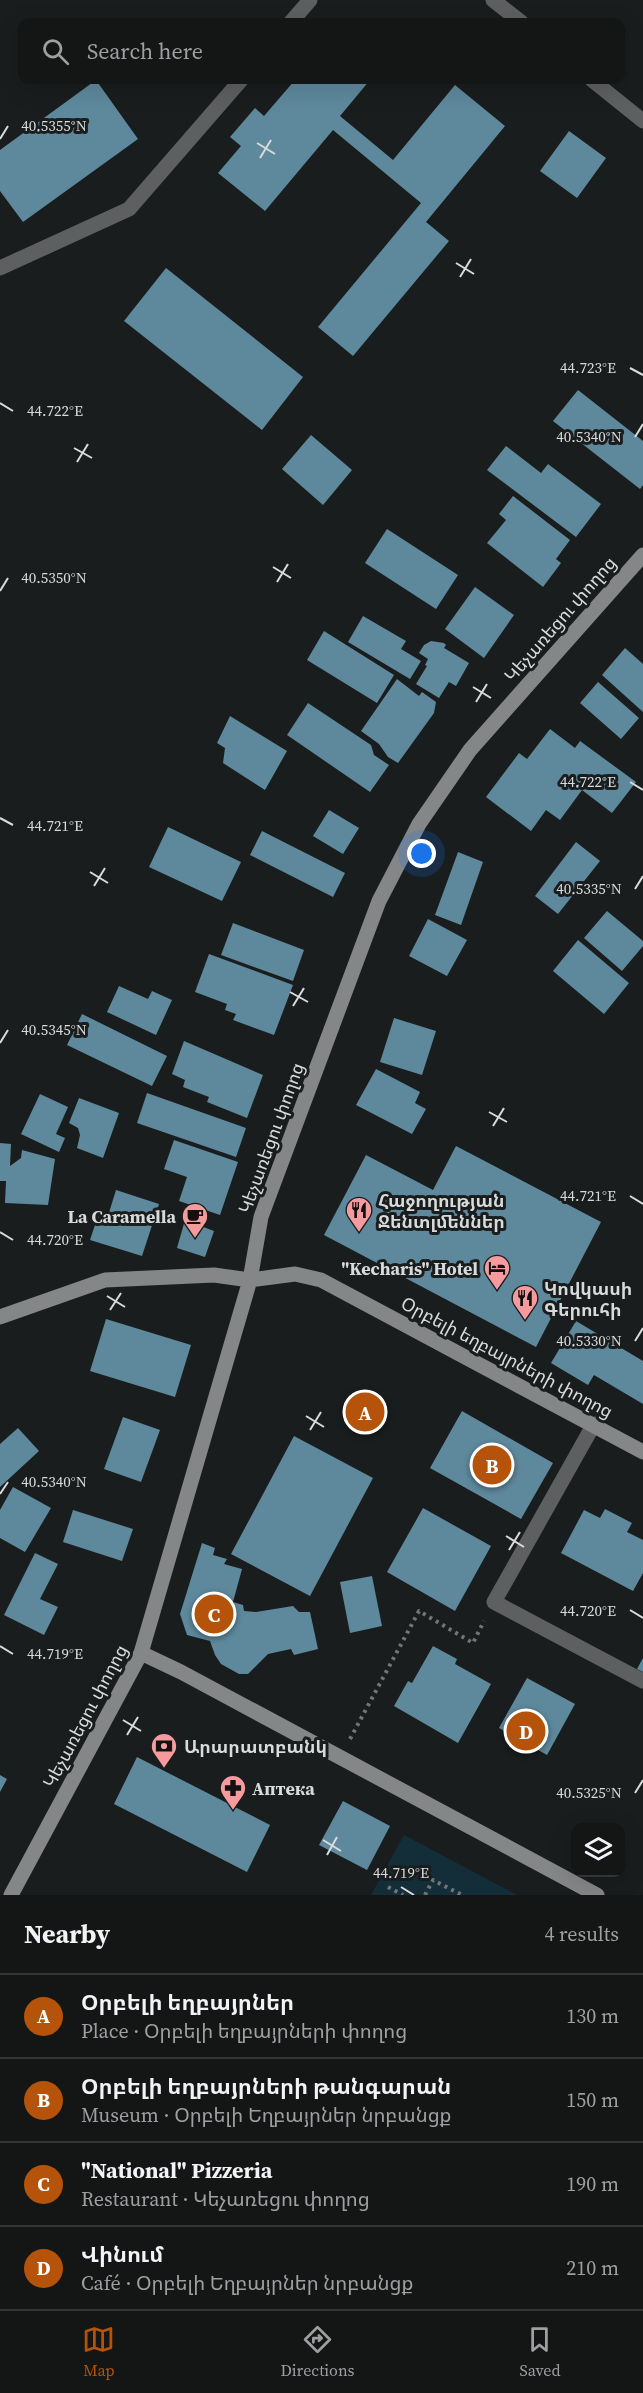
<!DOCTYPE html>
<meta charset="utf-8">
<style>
body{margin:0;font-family:"Source Serif 4","Noto Sans Armenian",serif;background:#212323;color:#f1f3f6}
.controls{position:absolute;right:18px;bottom:18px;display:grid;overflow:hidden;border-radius:12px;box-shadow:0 6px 24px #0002}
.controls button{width:54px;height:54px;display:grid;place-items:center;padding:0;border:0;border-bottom:2px solid #333535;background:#141616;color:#f1f3f6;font:30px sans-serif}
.you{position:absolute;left:422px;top:854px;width:21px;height:21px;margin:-15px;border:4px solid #fff;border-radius:50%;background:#1a73e8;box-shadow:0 0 0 9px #1a73e833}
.badge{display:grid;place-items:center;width:39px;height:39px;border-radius:50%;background:#b45309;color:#fff;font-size:20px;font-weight:700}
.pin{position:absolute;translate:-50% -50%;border:3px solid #fff;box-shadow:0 2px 6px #0006}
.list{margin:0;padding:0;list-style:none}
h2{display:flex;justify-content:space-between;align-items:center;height:78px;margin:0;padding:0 24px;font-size:26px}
h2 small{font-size:20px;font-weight:400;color:#9d9fa1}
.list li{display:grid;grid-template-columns:39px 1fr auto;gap:18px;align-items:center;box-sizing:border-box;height:84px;padding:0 24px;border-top:2px solid #333535}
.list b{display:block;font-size:22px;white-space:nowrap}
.list p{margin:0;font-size:20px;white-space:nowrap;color:#9d9fa1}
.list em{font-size:20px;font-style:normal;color:#9d9fa1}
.icon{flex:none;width:33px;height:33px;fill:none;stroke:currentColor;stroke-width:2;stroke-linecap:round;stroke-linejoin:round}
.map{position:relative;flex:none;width:643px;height:1895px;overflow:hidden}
.search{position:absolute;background:#141616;box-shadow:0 6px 24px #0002;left:18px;right:18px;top:18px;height:66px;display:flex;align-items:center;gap:15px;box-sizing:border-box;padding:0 21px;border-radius:12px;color:#9d9fa1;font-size:22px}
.sheet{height:414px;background:#141616}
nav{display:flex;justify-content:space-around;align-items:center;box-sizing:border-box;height:84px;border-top:2px solid #333535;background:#141616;font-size:16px;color:#9d9fa1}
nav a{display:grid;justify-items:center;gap:3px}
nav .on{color:#b45309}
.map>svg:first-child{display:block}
.green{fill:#142e39}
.building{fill:#5e899c}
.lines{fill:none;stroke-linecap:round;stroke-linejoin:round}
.path{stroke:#727576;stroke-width:4;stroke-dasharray:3 4.5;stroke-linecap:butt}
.street{stroke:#5e5f60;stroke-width:15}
.secondary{stroke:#848687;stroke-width:15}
.ticks{fill:none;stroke:#d8dadb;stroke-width:2}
.labels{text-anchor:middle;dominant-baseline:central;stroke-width:6;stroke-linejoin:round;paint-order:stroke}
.street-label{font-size:18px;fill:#d8dadb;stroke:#1a1d1e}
.poi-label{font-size:18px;font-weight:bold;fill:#d8dadb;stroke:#1a1d1e;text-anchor:start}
.ticks-label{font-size:15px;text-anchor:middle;fill:#d8dadb;stroke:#1a1d1e;stroke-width:6;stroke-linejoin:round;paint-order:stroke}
</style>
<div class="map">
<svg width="643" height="1895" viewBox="0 0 643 1895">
<rect width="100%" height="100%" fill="#1a1d1e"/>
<path class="green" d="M404 1835 517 1895H371Z"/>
<path class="building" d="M96 80 138 139 23 222 0 191V150Z
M295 80H370L340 116 393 160 455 85 505 126 426 222 449 241 353 356 318 327 421 203 333 130 265 211 218 173 241 146 230 137 255 108 264 116Z
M569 131 606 158 577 198 540 171Z
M166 268 303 377 262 430 124 321Z
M578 390 643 441V485L640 489 553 421Z
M311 435 352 470 323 505 282 469Z
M506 446 541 473 548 464 601 504 576 537 487 470Z
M513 496 570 540 556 559 561 563 543 587 487 543 506 520 499 514Z
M387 529 458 575 436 609 365 563Z
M475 587 514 615 484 658 445 629Z
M363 616 406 641 401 649 421 661 410 679 348 642Z
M324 631 394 675 377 703 307 660Z
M431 641 444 643 446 645 444 648 469 663 456 686 449 682 439 698 416 684 427 666 425 665 428 659 419 653 424 645Z
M625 648 643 664V712L602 675Z
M397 679 419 696 422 692 436 702 434 713 398 763 388 757 379 744 361 731Z
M598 682 639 718 621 739 580 703Z
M308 703 371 745 374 755 389 765 370 792 287 735Z
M230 716 287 751 265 790 223 763 225 748 217 743Z
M550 729 575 748 580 741 636 782 612 813 582 790 560 820 546 810 531 831 486 797 519 753 527 759Z
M329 810 359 828 343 854 313 836Z
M168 827 241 862 222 901 149 867Z
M262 831 345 873 333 897 250 855Z
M576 842 600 861 558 914 535 896Z
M458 852 483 862 461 925 435 915Z
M607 911 643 941V946L622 971 584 938Z
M428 919 467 940 447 976 409 956Z
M233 923 304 950 293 981 221 955Z
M578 940 629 983 604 1014 553 971Z
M209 954 293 985 274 1035 233 1020 236 1014 225 1010 227 1004 195 992Z
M119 986 148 999 152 991 172 1000 156 1035 107 1012Z
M82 1014 167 1056 152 1086 67 1045Z
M394 1018 436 1031 422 1075 380 1062Z
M184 1041 263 1075 247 1118 207 1102 209 1097 183 1087 185 1080 172 1074Z
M376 1069 420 1092 415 1103 426 1109 412 1134 356 1105Z
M147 1093 246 1128 236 1157 137 1123Z
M40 1094 68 1107 56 1134 65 1138 59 1152 21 1134Z
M79 1098 119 1113 103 1158 77 1148 80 1135 78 1128 69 1123Z
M174 1140 238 1162 220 1215 179 1201 187 1177 164 1169Z
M0 1143 11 1144 10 1166 21 1158 22 1150 55 1159 48 1205 5 1203 6 1181H0Z
M456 1146 601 1222 536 1347 324 1235 366 1155 433 1190Z
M116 1190 159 1204 142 1256 90 1240 98 1216 107 1219Z
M185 1220 214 1231 205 1257 177 1248Z
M106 1319 191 1345 175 1397 90 1371Z
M576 1321 643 1361V1404L594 1375 588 1385 551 1363Z
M462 1411 553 1463 521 1519 430 1468Z
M123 1417 160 1430 141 1482 104 1469Z
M18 1428 39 1451 0 1487V1444Z
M294 1436 373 1478 310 1596 231 1554Z
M13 1487 51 1508 25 1552 0 1538V1510Z
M423 1508 491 1546 455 1611 387 1572Z
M605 1509 632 1523 627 1532 643 1540V1573L633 1591 561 1553 584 1510 600 1518Z
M73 1510 133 1529 122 1561 63 1542Z
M202 1543 215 1548 213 1555 227 1559 224 1564 242 1569 233 1602 243 1605 244 1611 256 1612 293 1606 299 1612H310L318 1649 294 1655 291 1649 268 1654 248 1674H239L221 1664 215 1655 210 1641 187 1635 180 1614Z
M35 1553 58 1564 40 1599 58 1607 44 1635 4 1615Z
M372 1576 382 1626 350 1633 340 1582Z
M433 1646 457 1659 455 1664 491 1684 458 1743 394 1706 408 1681 412 1683Z
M643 1658V1672L637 1669Z
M527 1678 575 1704 547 1755 499 1728Z
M137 1757 270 1825 247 1872 114 1804Z
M0 1775 7 1779 0 1792Z
M343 1801 390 1826 367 1870 319 1845Z"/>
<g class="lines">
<path class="path" d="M350 1739 419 1611 473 1643 484 1621
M388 1887 403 1895
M425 1895 433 1880 462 1895"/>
<path class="street" d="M493 0 521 22
M291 22 310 0
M592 80 643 121
M0 268 129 209 241 80
M594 1424 494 1602 643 1681"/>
<path class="secondary" d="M0 1317 105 1280 214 1275 250 1280 295 1274 321 1280 643 1452
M141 1653 181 1672 597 1895
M11 1895 141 1653 250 1280 261 1217 379 901 419 824 470 750 643 555"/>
</g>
<path class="ticks" d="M0 139 8 126M257 143 275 154M260 158 271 140M456 263 474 274M460 277 471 259M630 368 643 375M0 403 13 411M635 437 643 424M74 448 92 458M77 462 88 444M273 567 291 578M277 582 288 564M0 591 8 578M473 687 491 698M476 702 487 684M630 782 643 790M0 818 13 825M90 872 108 883M94 886 105 868M635 889 643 876M290 992 308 1002M293 1006 304 988M0 1043 8 1030M489 1112 507 1122M493 1126 504 1108M630 1196 643 1204M0 1232 13 1240M107 1296 125 1307M110 1310 121 1293M635 1341 643 1328M306 1416 324 1427M310 1430 321 1412M0 1494 8 1482M506 1536 524 1547M509 1550 520 1532M630 1610 643 1618M0 1646 13 1654M123 1720 141 1731M127 1735 138 1717M635 1793 643 1780M323 1840 341 1851M327 1855 337 1837M401 1887 414 1895"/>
<defs>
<g id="restaurant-pin" transform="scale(1.35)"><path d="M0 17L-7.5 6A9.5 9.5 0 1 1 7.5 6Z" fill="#f59b9e" stroke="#1a1d1e"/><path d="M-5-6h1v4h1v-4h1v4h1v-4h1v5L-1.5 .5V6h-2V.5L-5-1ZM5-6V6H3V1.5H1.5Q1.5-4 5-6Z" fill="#111"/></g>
<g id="cafe-pin" transform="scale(1.35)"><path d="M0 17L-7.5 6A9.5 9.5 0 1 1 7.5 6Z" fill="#f59b9e" stroke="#1a1d1e"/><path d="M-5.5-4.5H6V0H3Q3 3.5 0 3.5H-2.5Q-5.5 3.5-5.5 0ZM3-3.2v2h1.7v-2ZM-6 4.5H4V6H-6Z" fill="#111"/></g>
<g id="hotel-pin" transform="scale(1.35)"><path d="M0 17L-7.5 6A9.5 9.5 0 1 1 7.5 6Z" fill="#f59b9e" stroke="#1a1d1e"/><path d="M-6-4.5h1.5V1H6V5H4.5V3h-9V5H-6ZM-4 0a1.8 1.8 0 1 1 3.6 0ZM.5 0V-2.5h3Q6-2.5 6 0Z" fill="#111"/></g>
<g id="bank-pin" transform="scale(1.35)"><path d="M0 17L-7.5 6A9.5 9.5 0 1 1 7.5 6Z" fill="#f59b9e" stroke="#1a1d1e"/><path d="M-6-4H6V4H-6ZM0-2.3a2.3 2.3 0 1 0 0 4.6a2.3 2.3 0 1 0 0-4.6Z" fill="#111"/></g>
<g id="pharmacy-pin" transform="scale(1.35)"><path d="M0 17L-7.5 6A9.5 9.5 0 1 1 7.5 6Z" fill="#f59b9e" stroke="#1a1d1e"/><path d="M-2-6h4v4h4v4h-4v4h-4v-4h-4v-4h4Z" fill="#111"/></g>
</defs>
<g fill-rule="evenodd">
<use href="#restaurant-pin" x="359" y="1210"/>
<use href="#cafe-pin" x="195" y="1216"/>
<use href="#hotel-pin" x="497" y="1268"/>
<use href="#restaurant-pin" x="525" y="1298"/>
<use href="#bank-pin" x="164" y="1746"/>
<use href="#pharmacy-pin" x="233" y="1788"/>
</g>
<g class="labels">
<g class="street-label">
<text transform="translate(560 619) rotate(-49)">Կեչառեցու փողոց</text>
<text transform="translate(271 1138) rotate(-70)">Կեչառեցու փողոց</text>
<text transform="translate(507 1357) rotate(28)">Օրբելի եղբայրների փողոց</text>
<text transform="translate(85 1716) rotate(-62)">Կեչառեցու փողոց</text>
</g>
<g class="poi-label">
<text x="378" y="1200">Հաջողության<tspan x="378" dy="21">Ջենտլմեններ</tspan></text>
<text x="176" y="1216" text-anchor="end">La Caramella</text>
<text x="478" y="1268" text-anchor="end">"Kecharis" Hotel</text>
<text x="544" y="1288">Կովկասի<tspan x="544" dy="21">Գերուհի</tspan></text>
<text x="184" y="1746">Արարատբանկ</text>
<text x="252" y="1788">Аптека</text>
</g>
</g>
<g class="ticks-label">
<text x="54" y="131">40.5355°N</text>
<text x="588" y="373">44.723°E</text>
<text x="55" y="416">44.722°E</text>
<text x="589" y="442">40.5340°N</text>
<text x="54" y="583">40.5350°N</text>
<text x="588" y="787">44.722°E</text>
<text x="55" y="831">44.721°E</text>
<text x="589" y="894">40.5335°N</text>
<text x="54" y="1035">40.5345°N</text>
<text x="588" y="1201">44.721°E</text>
<text x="55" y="1245">44.720°E</text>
<text x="589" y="1346">40.5330°N</text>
<text x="54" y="1487">40.5340°N</text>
<text x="588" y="1616">44.720°E</text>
<text x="55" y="1659">44.719°E</text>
<text x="589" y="1798">40.5325°N</text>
<text x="401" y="1878">44.719°E</text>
</g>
</svg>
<div class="controls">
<button><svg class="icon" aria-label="layers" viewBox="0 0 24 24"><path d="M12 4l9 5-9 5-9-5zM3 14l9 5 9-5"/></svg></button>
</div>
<div class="you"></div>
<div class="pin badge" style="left:365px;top:1412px">A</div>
<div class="pin badge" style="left:492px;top:1465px">B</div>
<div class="pin badge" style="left:214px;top:1614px">C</div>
<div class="pin badge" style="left:526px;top:1731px">D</div>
<div class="search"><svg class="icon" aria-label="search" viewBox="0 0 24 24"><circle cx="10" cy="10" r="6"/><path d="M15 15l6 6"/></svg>Search here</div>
</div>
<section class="sheet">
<h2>Nearby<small>4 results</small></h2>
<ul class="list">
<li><span class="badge">A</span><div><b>Օրբելի եղբայրներ</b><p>Place · Օրբելի եղբայրների փողոց</p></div><em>130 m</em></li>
<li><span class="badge">B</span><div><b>Օրբելի եղբայրների թանգարան</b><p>Museum · Օրբելի Եղբայրներ նրբանցք</p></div><em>150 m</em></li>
<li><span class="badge">C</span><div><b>&quot;National&quot; Pizzeria</b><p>Restaurant · Կեչառեցու փողոց</p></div><em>190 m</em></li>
<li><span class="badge">D</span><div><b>Վինում</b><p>Café · Օրբելի Եղբայրներ նրբանցք</p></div><em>210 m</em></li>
</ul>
</section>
<nav>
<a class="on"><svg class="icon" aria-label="map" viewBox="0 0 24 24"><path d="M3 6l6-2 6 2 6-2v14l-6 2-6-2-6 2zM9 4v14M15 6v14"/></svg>Map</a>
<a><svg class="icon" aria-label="directions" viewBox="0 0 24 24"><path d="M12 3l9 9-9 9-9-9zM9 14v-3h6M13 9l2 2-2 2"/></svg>Directions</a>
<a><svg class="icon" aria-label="saved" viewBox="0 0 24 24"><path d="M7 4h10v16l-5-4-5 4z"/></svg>Saved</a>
</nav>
